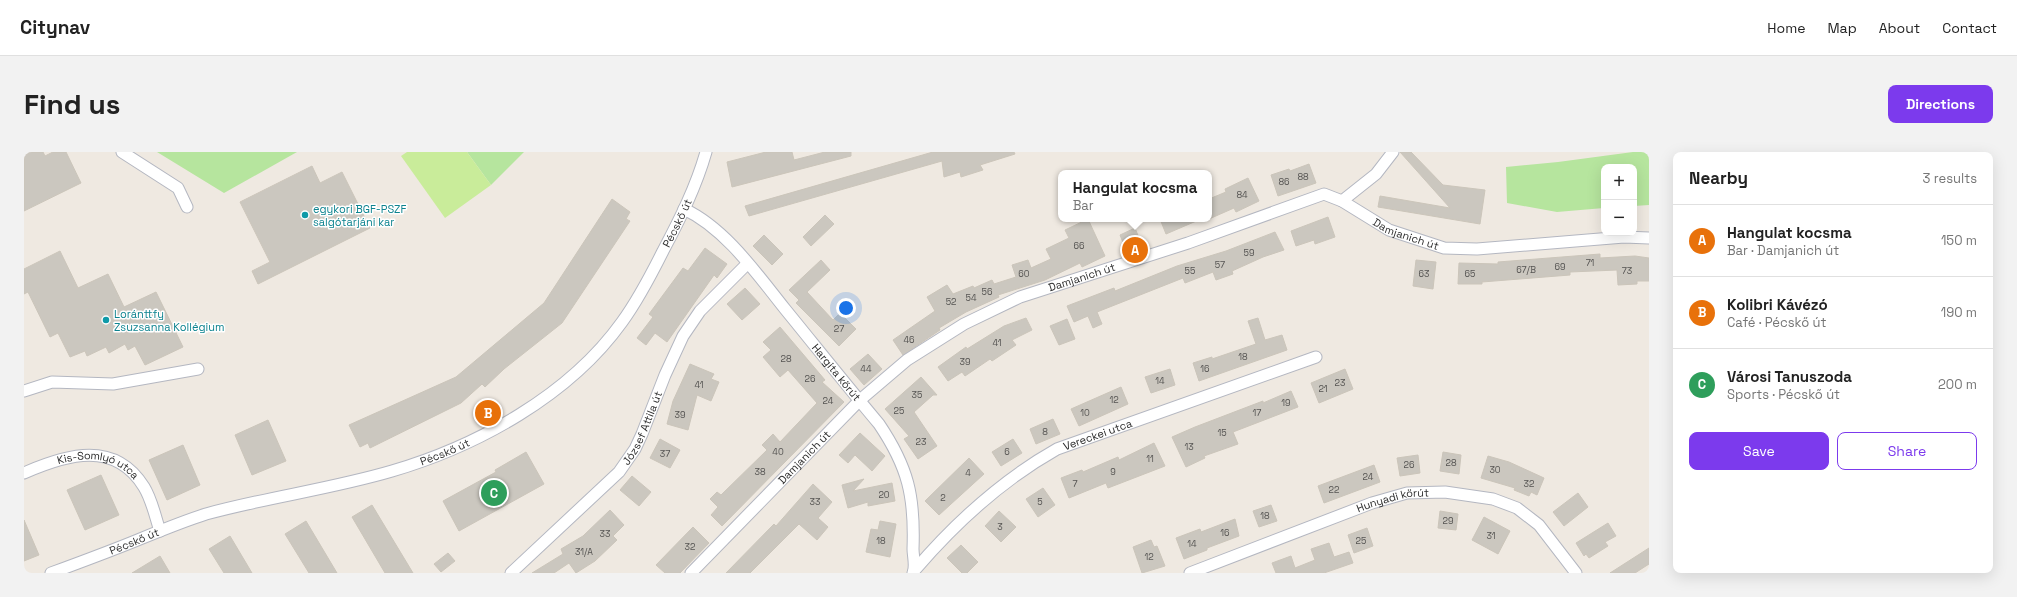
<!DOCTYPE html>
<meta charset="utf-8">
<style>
body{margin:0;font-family:"Space Grotesk",sans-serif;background:#f2f2f2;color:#222}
.controls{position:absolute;right:12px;top:12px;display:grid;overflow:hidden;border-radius:8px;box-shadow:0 4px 16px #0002}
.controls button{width:36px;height:36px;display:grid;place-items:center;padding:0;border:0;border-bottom:1px solid #e0e0e0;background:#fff;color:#222;font:20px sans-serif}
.you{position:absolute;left:822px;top:156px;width:14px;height:14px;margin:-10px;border:3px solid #fff;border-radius:50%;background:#1a73e8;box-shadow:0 0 0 6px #1a73e833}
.badge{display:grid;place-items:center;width:26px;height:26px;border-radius:50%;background:#7c3aed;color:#fff;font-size:13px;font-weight:700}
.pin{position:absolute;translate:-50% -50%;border:2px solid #fff;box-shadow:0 1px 4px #0006}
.popup{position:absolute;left:1034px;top:18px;width:154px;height:52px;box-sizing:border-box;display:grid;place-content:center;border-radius:8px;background:#fff;filter:drop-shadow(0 1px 3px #0005);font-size:13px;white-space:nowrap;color:#767676}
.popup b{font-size:15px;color:#222}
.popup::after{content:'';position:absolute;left:50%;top:100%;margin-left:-8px;border:8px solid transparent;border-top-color:#fff}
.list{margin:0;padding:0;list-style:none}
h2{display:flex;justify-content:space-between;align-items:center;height:52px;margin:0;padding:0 16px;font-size:17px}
h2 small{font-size:13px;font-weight:400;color:#767676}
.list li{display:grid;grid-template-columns:26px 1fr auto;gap:12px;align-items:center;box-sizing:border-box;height:72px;padding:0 16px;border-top:1px solid #e0e0e0}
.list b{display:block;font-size:15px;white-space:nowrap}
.list p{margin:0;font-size:13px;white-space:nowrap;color:#767676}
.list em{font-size:13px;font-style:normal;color:#767676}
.actions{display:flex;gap:8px;padding:12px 16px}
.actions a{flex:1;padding:9px 0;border:1px solid #7c3aed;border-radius:8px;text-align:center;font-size:14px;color:#7c3aed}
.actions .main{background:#7c3aed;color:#fff}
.map{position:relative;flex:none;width:1625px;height:421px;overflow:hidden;border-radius:8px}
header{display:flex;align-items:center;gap:24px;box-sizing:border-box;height:56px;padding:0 20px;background:#fff;border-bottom:1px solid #e0e0e0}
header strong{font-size:19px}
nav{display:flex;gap:22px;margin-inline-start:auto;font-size:14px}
.intro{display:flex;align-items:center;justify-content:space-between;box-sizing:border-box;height:96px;padding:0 24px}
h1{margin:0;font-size:28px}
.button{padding:10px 18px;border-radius:8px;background:#7c3aed;color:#fff;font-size:14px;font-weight:700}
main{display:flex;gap:24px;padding:0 24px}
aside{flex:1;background:#fff;border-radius:8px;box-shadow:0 4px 16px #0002}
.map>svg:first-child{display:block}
.green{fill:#b6e59e}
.pitch{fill:#c9ec9a}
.building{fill:#cbc7bf;stroke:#cbc5ba}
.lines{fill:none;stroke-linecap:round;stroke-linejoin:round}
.street-casing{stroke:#b4b7c1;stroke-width:13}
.street{stroke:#fff;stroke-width:11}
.culture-dot{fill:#0f9aa8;stroke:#fff;stroke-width:1.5}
.labels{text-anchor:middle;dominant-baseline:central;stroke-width:3;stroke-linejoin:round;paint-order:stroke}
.number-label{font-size:9px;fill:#555452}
.culture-label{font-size:11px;fill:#0d838f;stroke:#fff;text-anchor:start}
.street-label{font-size:11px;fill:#2e2e2e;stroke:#fff}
</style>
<header>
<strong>Citynav</strong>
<nav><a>Home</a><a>Map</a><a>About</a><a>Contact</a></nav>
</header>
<div class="intro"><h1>Find us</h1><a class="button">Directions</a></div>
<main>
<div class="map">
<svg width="1625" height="421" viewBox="0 0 1625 421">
<rect width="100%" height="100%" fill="#efe9e1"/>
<path class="green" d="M133 0H273L200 41Z
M443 0H500L467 33Z
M1609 0H1625V53L1610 54V15H1580V56L1533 60 1483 51 1482 15 1534 10Z"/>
<path class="pitch" d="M383 0H443L467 33 421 66 377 4Z"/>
<path class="building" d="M0 0H19L21 4 29 0H42L57 31 0 59Z
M742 0H768L770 8 801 0H827V4L708 35 703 10Z
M909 0H990L991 2 956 13 959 18 937 25 936 20 920 25 918 9 725 64 721 54Z
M1376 0H1387L1419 33 1461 38 1456 72 1354 55 1356 44 1426 56Z
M1285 12 1292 31 1254 44 1247 23 1265 17 1266 19Z
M288 14 296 31 318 20 346 76 234 132 228 119 246 110 216 50Z
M1224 26 1235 49 1212 60 1210 56 1185 67V47L1202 40 1201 37Z
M588 47 606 60 602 67 606 69 538 171 480 217 461 235 458 232 437 251 346 296 344 291 336 295 325 273 432 225 520 151Z
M801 63 810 72 787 94 779 85Z
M1304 65 1311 85 1291 92 1290 88 1272 94 1267 79Z
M1064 67 1081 104 1058 115 1056 111 1021 128 974 143 975 145 942 160 915 176 916 178 879 203 869 188 911 159 903 145 923 133 929 142 949 134 950 136 968 128 970 132 992 125 988 113 1004 108 1007 116 1027 107 1022 97 1045 86 1041 78Z
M1136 67H1177L1142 82Z
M1111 76 1119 96 1104 103 1096 83Z
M1251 80 1260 98 1239 105 1208 119 1209 122 1192 128 1189 120 1161 131 1159 126 1073 160 1078 172 1069 176 1064 164 1050 170 1043 154 1090 136 1091 139 1153 114 1202 99Z
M740 83 759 102 748 113 729 94Z
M681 96 703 112 693 126 690 123 643 190 631 181 622 193 613 186 629 165 625 162 659 116 664 119Z
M36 99 54 136 84 122 100 155 132 140 159 195 121 213 111 194 104 198 101 192 85 201 82 195 63 204 61 199 46 205 34 181 26 185 4 140 0 142V117Z
M1576 102V106L1611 104 1625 106V129H1613V132L1594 133 1593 118 1546 120V123L1458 130V132H1434L1435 111 1474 112V110Z
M797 108 806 118 783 140 809 168 816 161 832 177 815 194 772 151 775 148 765 138Z
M1392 108 1412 110 1409 137 1389 134Z
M721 136 736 152 718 168 703 152Z
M1002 166 1008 178 988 188 992 193 968 209 966 207 941 224 938 220 924 229 914 215 942 195 943 197 980 174Z
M1234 166 1241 188 1258 183 1263 198 1175 229 1169 211 1188 205V207L1232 192 1224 169Z
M1043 167 1051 187 1035 193 1026 174Z
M756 175 801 228 798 230 820 250 698 374 687 363 694 355 686 347 693 340 697 343 743 298 738 293 749 282 756 290 793 251 764 218 756 225 739 205 747 198 739 190Z
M844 202 858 217 840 233 826 217Z
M666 212 690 222 687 227 695 230 687 249 673 243 664 278 643 272 649 249Z
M1146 217 1151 233 1127 241 1121 225Z
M1321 217 1329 237 1295 251 1287 231Z
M897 225 913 243H909L890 260 913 294 894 307 880 287 885 284 861 257Z
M1097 235 1104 252 1055 274 1047 257Z
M1267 239 1274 255 1209 280 1214 292 1180 304 1181 306 1162 315 1148 285 1171 275 1239 249V251Z
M1029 267 1036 282 1012 292 1006 277Z
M244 268 262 309 228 323 211 283Z
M836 281 861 304 848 319 831 303 824 311 815 303Z
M636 287 656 298 646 316 626 306Z
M989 287 998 301 977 314 968 300Z
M1130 291 1141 314 1084 336 1082 331 1045 346 1037 326 1058 318 1059 320 1094 305 1095 308Z
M159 293 176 333 143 348 125 308Z
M502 300 520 332 435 379 419 349 472 320 471 318Z
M1419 300 1437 303 1435 322 1416 319Z
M1394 303 1396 321 1376 324 1373 306Z
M1464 304 1485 310 1520 326 1513 343 1507 340 1505 344 1490 338 1491 336 1457 326Z
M945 306 960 322 915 363 901 349Z
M1350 313 1356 330 1300 351 1294 334Z
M77 323 95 363 61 378 43 338Z
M608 324 627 340 615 354 596 338Z
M840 327 829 339 868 331 871 349 844 354V350L824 356 818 333Z
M789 332 808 350 794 366 804 375 793 388 775 372 726 421H702L750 372 752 374Z
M1019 336 1031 353 1014 365 1002 347Z
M1554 341 1564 355 1540 374 1529 360Z
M348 353 389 421H361L328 365Z
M1247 353 1253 369 1235 375 1229 359Z
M586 358 600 373 589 384 593 388 571 409 552 421 545 411 530 421H508L539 402 537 397 559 384Z
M975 359 992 375 977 390 961 374Z
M1416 359 1434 362 1432 378 1414 376Z
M1460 365 1486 379 1474 402 1448 388Z
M1211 367 1215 384 1183 396V398L1160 407 1152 386 1176 377 1177 380Z
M0 368 15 403 0 409Z
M282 369 313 421H285L261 382Z
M856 369 872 372 866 405 842 400 847 377 854 378Z
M1584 371 1592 384 1581 390 1584 394 1565 406 1562 402 1560 404 1552 391Z
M669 375 685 391 656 421H641L632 413Z
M1343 376 1349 394 1330 401 1324 383Z
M206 384 228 421H200L185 397Z
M1127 388 1130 395 1133 394 1141 414 1118 421 1109 395Z
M1305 391 1310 405 1325 400 1329 411 1300 421H1252L1248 411 1267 404 1271 416 1291 408 1287 397Z
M937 393 954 410 943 421H938L923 406Z
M1625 396V412L1611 421H1586Z
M424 401 431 409 417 420 410 412Z
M136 404 146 421H108Z"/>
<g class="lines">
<g class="street-casing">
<g id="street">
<path d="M98 0 154 36 163 55"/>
<path d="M1318 49 1352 22 1369 0"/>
<path id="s1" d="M660 57C701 76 733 122 761 157 792 195 823 234 855 272 884 315 891 344 889 397 889 404 892 414 889 421"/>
<path d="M0 239 28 230 89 232 174 217"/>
<path id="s2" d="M0 321C43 302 91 288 120 335 128 348 131 364 136 379"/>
<path id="s3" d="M890 419C931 371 978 328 1033 297L1292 205"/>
<path id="s4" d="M27 421C57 410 87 399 116 387 138 378 160 369 182 362 244 345 307 337 368 319 453 294 545 244 598 170 614 148 627 123 639 99 656 67 672 35 682 0"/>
<path id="s5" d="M487 421 595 320 611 297 618 282 641 223 659 184 676 159 723 112"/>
<path id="s6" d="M667 421 836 248 883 208 940 172 996 145 1164 91 1300 42 1318 49 1365 78 1420 96 1453 97 1600 85 1625 86"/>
<path id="s7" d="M1166 421 1348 351 1383 341 1421 340 1469 347 1493 356 1515 373 1552 421"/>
</g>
</g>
<use href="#street" class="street"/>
</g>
<g class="culture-dot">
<circle cx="281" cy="63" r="4"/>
<circle cx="82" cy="168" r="4"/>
</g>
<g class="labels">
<g class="number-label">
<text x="1279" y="25">88</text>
<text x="1260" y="30">86</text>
<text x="1218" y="43">84</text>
<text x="1055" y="94">66</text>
<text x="1225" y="101">59</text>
<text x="1566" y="111">71</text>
<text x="1196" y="113">57</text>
<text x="1536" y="115">69</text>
<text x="1502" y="118">67/B</text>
<text x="1166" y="119">55</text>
<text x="1603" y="119">73</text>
<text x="1000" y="122">60</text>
<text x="1400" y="122">63</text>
<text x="1446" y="122">65</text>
<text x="963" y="140">56</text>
<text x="947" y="146">54</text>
<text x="927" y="150">52</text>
<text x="815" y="177">27</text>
<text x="885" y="188">46</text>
<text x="973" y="191">41</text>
<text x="1219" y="205">18</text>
<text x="762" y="207">28</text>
<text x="941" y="210">39</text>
<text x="842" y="217">44</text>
<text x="1181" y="217">16</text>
<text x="786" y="227">26</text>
<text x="1136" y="229">14</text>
<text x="1316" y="231">23</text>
<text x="675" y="233">41</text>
<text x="1299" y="237">21</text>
<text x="893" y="243">35</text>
<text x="1090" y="248">12</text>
<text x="804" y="249">24</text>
<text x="1262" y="251">19</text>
<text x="875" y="259">25</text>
<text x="1061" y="261">10</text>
<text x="1233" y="261">17</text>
<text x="656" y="263">39</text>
<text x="1021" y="280">8</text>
<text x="1198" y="281">15</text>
<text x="897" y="290">23</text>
<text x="1165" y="295">13</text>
<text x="754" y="300">40</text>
<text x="983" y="300">6</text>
<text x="641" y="302">37</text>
<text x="1126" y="307">11</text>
<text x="1427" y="311">28</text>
<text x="1385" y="313">26</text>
<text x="1471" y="318">30</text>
<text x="736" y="320">38</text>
<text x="1089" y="320">9</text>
<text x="944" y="321">4</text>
<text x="1344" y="325">24</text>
<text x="1051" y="332">7</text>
<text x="1505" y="332">32</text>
<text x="1310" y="338">22</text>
<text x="860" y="343">20</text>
<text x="919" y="346">2</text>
<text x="791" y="350">33</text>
<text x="1016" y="350">5</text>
<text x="1241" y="364">18</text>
<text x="1424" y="369">29</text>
<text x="976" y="375">3</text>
<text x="1201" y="381">16</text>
<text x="581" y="382">33</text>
<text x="1467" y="384">31</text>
<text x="857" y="389">18</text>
<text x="1337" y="389">25</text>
<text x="1168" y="392">14</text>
<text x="666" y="395">32</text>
<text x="560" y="400">31/A</text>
<text x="1125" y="405">12</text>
</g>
<g class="culture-label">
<text x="289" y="57">egykori BGF-PSZF<tspan x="289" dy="13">salgótarjáni kar</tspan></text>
<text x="90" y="162">Loránttfy<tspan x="90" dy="13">Zsuzsanna Kollégium</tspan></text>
</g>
<g class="street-label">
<text stroke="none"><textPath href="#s4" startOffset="749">Pécskő út</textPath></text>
<text stroke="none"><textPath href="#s6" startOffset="846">Damjanich út</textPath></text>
<text stroke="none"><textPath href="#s6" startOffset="498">Damjanich út</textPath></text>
<text stroke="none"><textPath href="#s1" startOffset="225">Hargita körút</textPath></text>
<text stroke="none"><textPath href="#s5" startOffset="198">József Attila út</textPath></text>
<text stroke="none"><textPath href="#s3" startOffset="232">Vereckei utca</textPath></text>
<text stroke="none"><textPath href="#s4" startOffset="413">Pécskő út</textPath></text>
<text stroke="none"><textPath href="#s6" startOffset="162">Damjanich út</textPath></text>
<text stroke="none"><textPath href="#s2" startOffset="79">Kis-Somlyó utca</textPath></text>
<text stroke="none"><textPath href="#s7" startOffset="216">Hunyadi körút</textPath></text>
<text stroke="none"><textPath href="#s4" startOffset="89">Pécskő út</textPath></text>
</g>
</g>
</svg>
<div class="controls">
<button>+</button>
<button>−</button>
</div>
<div class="you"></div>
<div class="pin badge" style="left:1111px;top:98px;background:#e8710a">A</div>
<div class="popup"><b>Hangulat kocsma</b>Bar</div>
<div class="pin badge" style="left:464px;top:261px;background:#e8710a">B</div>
<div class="pin badge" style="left:470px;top:341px;background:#2e9e5b">C</div>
</div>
<aside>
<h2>Nearby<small>3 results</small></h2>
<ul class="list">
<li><span class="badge" style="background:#e8710a">A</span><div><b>Hangulat kocsma</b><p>Bar · Damjanich út</p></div><em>150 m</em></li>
<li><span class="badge" style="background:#e8710a">B</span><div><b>Kolibri Kávézó</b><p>Café · Pécskő út</p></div><em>190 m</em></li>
<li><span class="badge" style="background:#2e9e5b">C</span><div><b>Városi Tanuszoda</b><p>Sports · Pécskő út</p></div><em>200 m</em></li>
</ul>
<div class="actions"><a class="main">Save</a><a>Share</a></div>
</aside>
</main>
